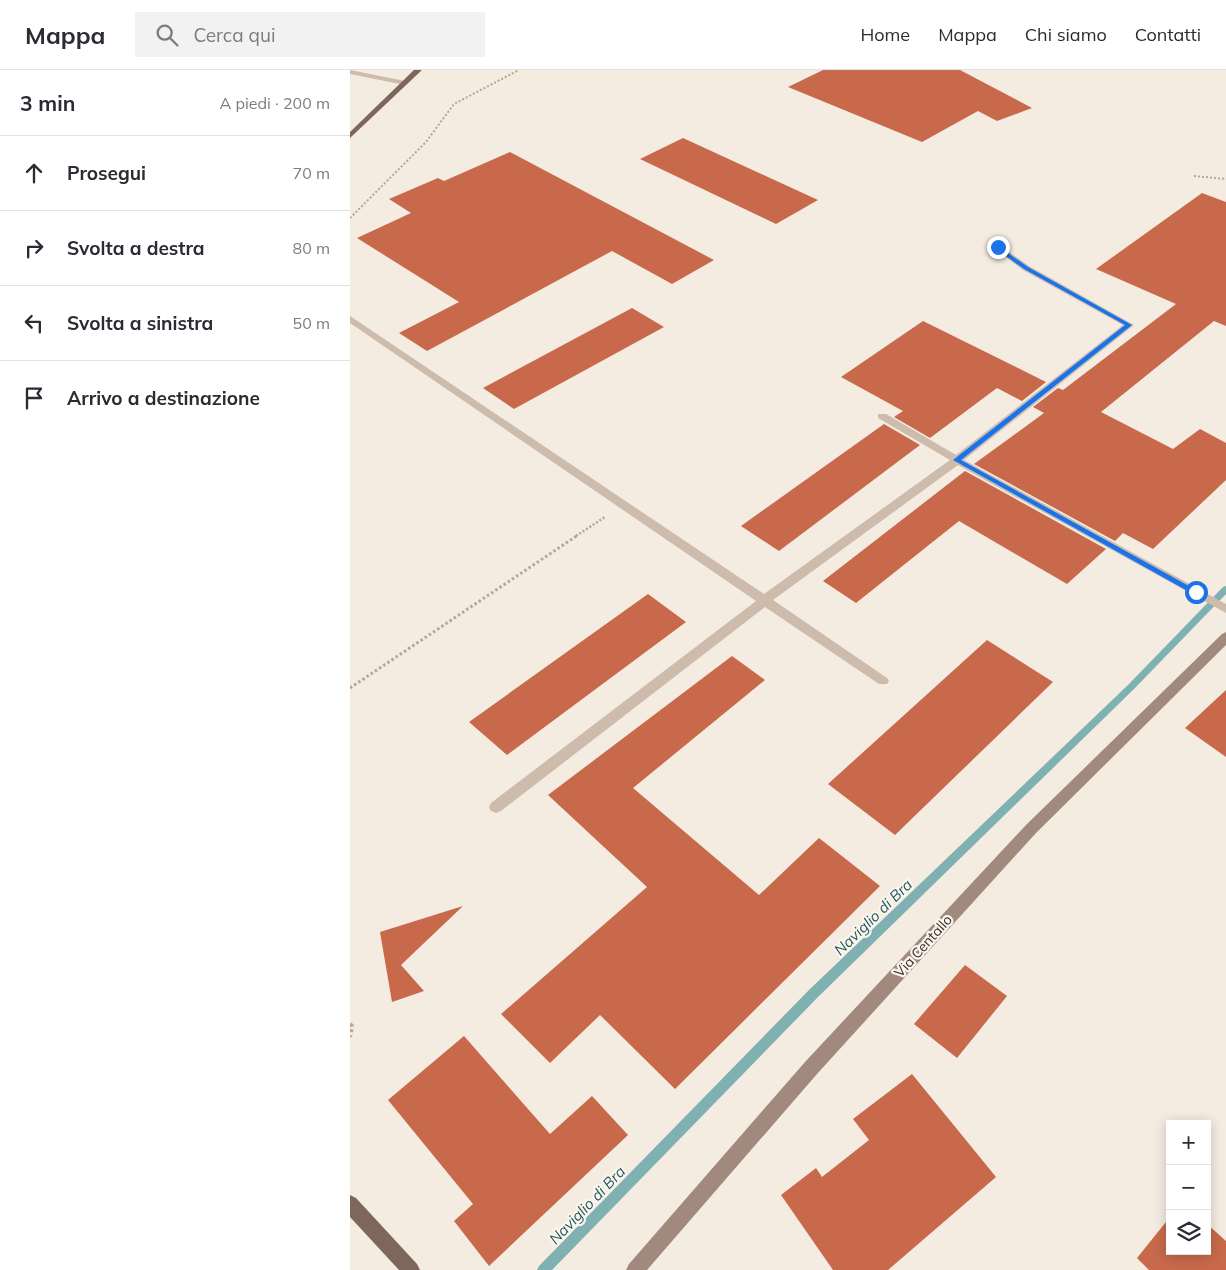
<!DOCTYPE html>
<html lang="it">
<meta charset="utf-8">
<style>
body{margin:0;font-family:Mulish,sans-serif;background:#f2f2f3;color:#2b2b33}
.controls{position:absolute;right:15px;bottom:15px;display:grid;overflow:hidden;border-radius:0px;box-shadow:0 2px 12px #0003}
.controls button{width:45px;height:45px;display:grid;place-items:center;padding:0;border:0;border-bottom:1px solid #e1e1e2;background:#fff;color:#2b2b33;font:25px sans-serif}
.stop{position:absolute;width:15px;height:15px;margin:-11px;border:4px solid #1a73e8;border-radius:50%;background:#fff}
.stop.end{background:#1a73e8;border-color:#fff;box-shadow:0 1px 5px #0008}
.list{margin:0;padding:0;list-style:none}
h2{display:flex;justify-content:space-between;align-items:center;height:65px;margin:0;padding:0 20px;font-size:21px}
h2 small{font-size:16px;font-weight:400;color:#7c7c81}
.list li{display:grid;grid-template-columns:32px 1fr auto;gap:15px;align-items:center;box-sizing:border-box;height:75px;padding:0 20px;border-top:1px solid #e1e1e2}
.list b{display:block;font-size:19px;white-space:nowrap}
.list em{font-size:16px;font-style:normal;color:#7c7c81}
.icon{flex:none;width:28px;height:28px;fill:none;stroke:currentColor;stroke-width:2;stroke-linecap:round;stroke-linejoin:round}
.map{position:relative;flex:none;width:876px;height:1200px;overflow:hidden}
header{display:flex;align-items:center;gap:30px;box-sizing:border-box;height:70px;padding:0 25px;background:#fff;border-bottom:1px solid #e1e1e2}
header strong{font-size:24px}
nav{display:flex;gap:28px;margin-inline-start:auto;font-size:18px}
.search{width:350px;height:45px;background:#f2f2f3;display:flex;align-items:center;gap:12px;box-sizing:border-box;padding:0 18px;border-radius:0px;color:#7c7c81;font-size:19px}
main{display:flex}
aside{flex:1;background:#fff}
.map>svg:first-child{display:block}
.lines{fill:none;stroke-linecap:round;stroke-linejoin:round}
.stream{fill:#7fb0b2;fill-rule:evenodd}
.building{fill:#c8694b}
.path-far3{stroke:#b9a596;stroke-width:2;stroke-dasharray:2 2;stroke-linecap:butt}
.path-far2{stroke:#b9a596;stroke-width:2.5;stroke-dasharray:2 2;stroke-linecap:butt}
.path-far1{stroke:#b9a596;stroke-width:3;stroke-dasharray:2.5 2.5;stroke-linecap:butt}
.path{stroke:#b9a596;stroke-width:4;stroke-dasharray:3 3;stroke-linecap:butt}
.lane{fill:#cdbbac;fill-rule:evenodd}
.secondary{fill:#a18a7d;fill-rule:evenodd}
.primary{fill:#7d675c;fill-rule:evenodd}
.route{fill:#1a73e8}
.labels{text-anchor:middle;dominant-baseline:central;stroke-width:4.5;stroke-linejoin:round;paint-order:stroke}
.street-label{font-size:14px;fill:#3b302b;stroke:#fbf5ee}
.water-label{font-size:15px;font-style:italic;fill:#1f5a5e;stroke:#fbf5ee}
</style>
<header>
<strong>Mappa</strong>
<div class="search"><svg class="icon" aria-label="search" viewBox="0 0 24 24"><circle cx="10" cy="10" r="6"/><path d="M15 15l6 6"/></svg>Cerca qui</div>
<nav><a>Home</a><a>Mappa</a><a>Chi siamo</a><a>Contatti</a></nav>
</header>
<main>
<aside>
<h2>3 min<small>A piedi · 200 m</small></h2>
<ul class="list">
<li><svg class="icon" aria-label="ahead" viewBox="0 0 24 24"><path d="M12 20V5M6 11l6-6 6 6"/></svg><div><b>Prosegui</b></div><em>70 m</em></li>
<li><svg class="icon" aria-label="right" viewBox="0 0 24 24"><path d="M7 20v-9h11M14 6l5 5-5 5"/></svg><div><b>Svolta a destra</b></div><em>80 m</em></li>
<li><svg class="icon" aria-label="left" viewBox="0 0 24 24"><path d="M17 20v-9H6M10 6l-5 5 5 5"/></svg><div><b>Svolta a sinistra</b></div><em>50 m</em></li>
<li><svg class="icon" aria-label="arrive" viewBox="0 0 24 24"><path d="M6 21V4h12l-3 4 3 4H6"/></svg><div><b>Arrivo a destinazione</b></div></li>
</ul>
</aside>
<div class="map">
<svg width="876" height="1200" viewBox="0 0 876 1200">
<rect width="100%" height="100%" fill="#f4ebe1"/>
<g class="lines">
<path class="stream" d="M876 516V524L784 619 467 928 202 1200H187L189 1196 459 920 778 615 873 517Z"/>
</g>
<path class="building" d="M473 0H610L682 38 647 51 628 41 572 72 438 17Z
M333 68 468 130 426 154 290 89Z
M160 82 364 190 322 214 262 181 77 281 49 263 109 232 7 168 61 143 39 129 88 108 94 111Z
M852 123 876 132V256L864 251 751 342 823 379 850 359 876 373V410L803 479 773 463 765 471 624 394 694 343 683 337 708 318 713 320 826 234 746 199Z
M282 238 314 257 164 339 133 318Z
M573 251 696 312 672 331 647 318 580 368 544 347 553 341 491 307Z
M534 354 570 375 429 481 391 456Z
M615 401 756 479 717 514 609 451 506 533 473 511Z
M298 524 336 552 157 685 119 652Z
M637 570 703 612 545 765 478 714Z
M382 586 415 610 283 718 409 825 469 768 530 816 325 1019 250 945 200 993 151 944 297 817 198 725Z
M876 620V687L835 658Z
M113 836 51 895 74 921 42 932 30 862Z
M615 895 657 926 607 988 564 954Z
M114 966 200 1064 242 1026 278 1065 139 1196 104 1151 123 1134 38 1030Z
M562 1004 646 1107 538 1200H483L431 1125 466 1098 472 1107 519 1070 503 1049Z
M820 1147V1181H857V1154L876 1171V1200H799L787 1188Z"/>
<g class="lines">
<path class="path-far3" d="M844 106 876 109
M0 148 76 72 104 34 169 0"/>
<path class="path-far2" d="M226 466 255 447"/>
<path class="path-far1" d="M0 618 228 465"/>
<path class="path" d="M0 954 2 956 0 967"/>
<path class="lane" d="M0 0 55 11 59 13 55 15 0 4Z
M648 174 679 196 784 255 614 390 876 534V543L608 395 423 530 537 608 539 611 537 614H529L415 537 151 741 146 743 141 741 139 737 141 733 406 531 0 253V246L414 524 600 390 528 348V344H536L606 385 773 255 673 200 645 179 644 177Z"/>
<path class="secondary" d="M876 562V575L686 763 467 1004 297 1200H276L279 1194 455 992 676 755 872 564Z"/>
<path class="primary" d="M64 0H72L0 68V62Z
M0 1125 6 1128 67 1194 70 1200H49L0 1147Z"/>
</g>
<path class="route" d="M648 176 678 197 782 255 611 390 848 521V524H843L603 390 775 255 674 199 646 179Z"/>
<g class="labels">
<g class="street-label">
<text transform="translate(573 876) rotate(-48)">Via Centallo</text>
</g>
<g class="water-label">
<text transform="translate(523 847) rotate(-44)">Naviglio di Bra</text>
<text transform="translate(237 1135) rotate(-46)">Naviglio di Bra</text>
</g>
</g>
</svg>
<div class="controls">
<button>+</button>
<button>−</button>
<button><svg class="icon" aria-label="layers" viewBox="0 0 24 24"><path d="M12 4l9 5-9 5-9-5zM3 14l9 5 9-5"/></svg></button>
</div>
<div class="stop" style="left:846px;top:522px"></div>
<div class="stop end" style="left:648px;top:177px"></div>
</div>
</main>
